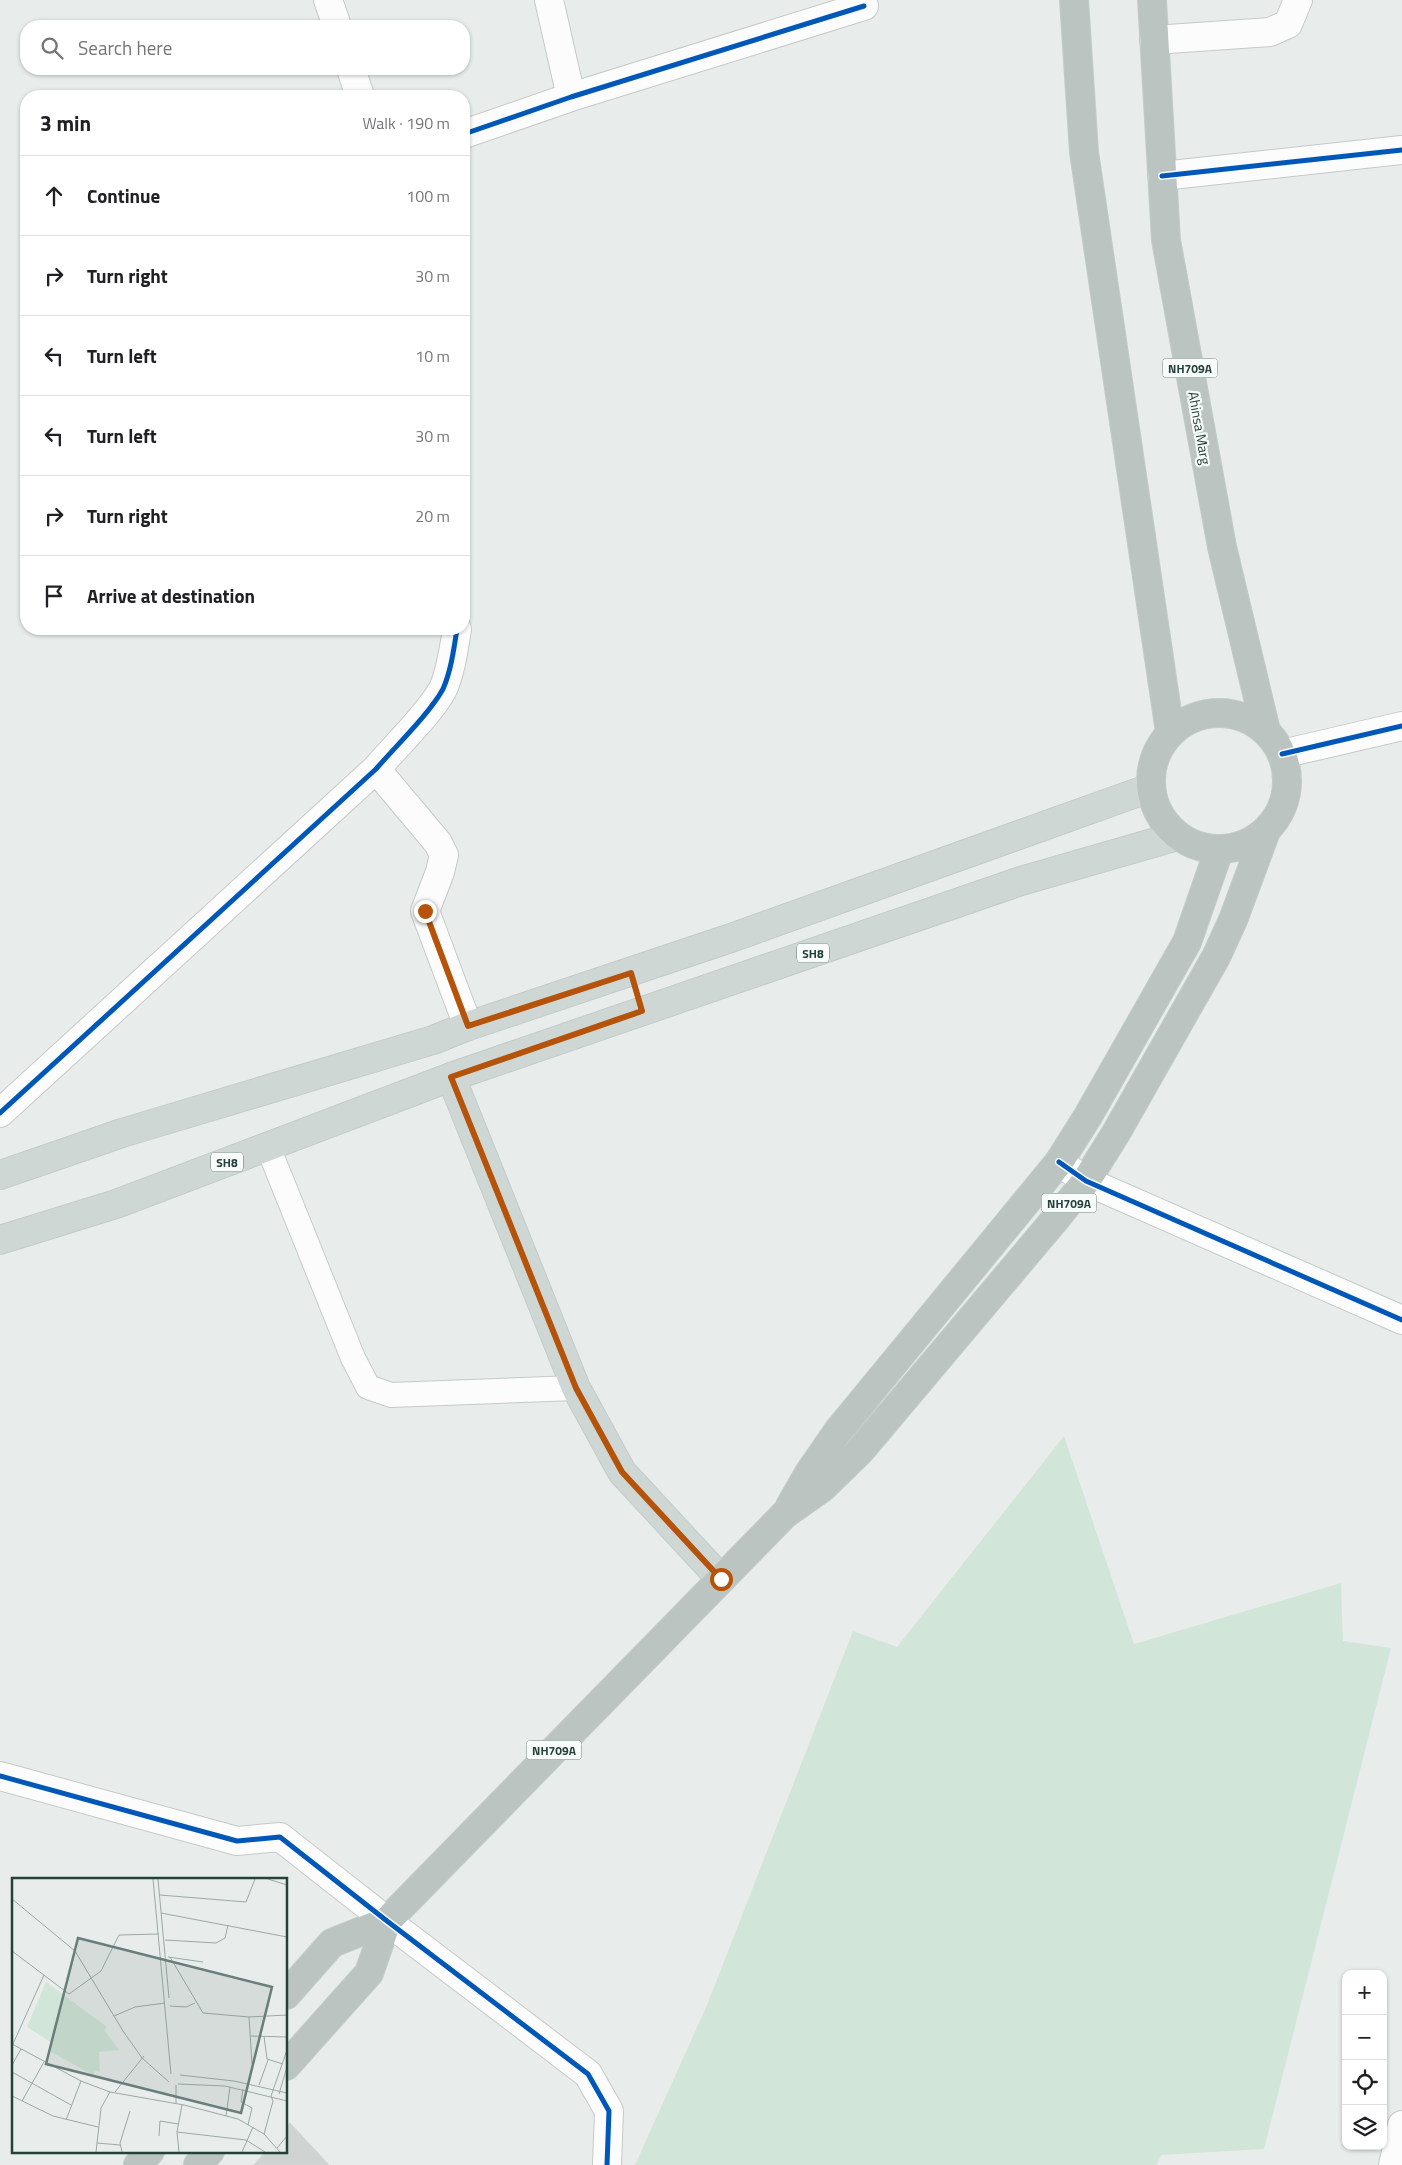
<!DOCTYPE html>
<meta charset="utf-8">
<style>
body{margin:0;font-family:"Titillium Web",sans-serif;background:#f2f2f2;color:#202124}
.controls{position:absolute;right:15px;bottom:15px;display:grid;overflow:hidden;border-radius:10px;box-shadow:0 1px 4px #0004}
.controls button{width:45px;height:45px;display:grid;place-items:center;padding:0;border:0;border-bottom:1px solid #e0e0e0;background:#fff;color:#202124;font:25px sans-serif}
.stop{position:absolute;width:15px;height:15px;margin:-11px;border:4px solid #b45309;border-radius:50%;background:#fff}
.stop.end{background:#b45309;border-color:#fff;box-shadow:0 1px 5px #0008}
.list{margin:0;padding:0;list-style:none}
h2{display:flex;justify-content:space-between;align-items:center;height:65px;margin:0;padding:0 20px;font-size:21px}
h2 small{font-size:16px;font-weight:400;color:#757577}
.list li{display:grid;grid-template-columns:32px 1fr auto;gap:15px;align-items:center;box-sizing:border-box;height:80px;padding:0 20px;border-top:1px solid #e0e0e0}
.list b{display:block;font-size:19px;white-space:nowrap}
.list em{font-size:16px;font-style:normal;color:#757577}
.icon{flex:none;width:28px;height:28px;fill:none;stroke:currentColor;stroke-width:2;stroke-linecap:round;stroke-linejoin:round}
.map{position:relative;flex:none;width:1402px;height:2165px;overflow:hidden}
.search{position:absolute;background:#fff;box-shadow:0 1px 4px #0004;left:20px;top:20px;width:450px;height:55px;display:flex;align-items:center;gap:12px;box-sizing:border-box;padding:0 18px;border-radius:20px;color:#757577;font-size:19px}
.panel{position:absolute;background:#fff;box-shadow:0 1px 4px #0004;left:20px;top:90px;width:450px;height:545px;border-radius:20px}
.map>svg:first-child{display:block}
.green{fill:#d1e6d8}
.building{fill:#cfd4d2;stroke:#d1d6d4}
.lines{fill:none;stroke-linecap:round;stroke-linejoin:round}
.lane-casing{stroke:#c5cac8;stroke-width:26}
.street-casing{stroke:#c5cac8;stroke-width:30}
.secondary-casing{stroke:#c3cbc8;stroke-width:30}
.primary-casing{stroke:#c3ccc9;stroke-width:30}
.highway-casing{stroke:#c3ccc9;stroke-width:30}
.lane{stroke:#fcfcfc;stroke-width:24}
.street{stroke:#fcfcfc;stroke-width:28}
.secondary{stroke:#fcfcfc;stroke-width:28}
.primary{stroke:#cfd7d5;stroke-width:28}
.highway{stroke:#bcc4c2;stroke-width:28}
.cycleway-casing{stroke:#f7fbf9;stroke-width:8}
.cycleway{stroke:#0057b8;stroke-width:5}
.route{stroke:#b45309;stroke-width:6}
.labels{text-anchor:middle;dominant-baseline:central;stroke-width:4.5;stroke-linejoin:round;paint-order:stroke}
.shield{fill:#f7fbf9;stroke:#637a73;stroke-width:1}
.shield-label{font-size:12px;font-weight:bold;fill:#24423a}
.street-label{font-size:14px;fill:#24423a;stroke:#f7fbf9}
.inset-road{fill:none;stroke:#9aa9a4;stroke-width:1}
.view{fill:#697e78;fill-opacity:0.15;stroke:#697e78;stroke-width:2.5}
.inset-edge{fill:none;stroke:#24423a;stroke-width:2.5}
</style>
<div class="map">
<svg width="1402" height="2165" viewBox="0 0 1402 2165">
<rect width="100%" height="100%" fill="#e8edeb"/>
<path class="green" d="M1064 1436 1134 1644 1341 1583 1343 1641 1391 1648 1264 2149 1161 2155 1157 2165H635L707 2005 853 1631 897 1647Z"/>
<path class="building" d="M290 2123 329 2165H254L266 2151H286V2128Z"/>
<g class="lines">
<g class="lane-casing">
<path id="lane" d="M268 1147 353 1358 368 1387 391 1395 576 1388"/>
</g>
<g class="street-casing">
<path id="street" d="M328 0 337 26
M549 0 571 97
M1154 40 1270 32 1288 24 1298 0
M351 69 360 96
M464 134 571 97 864 6
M1162 176 1402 150
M376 769 438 843 444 855 440 872 425 911 468 1026
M0 1113 376 769C395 747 430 713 443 689 451 671 454 648 457 629
M0 1776 237 1841 280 1837 387 1921 588 2074 609 2111 607 2165"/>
</g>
<g class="secondary-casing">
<path id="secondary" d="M1282 754 1402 726
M1059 1162 1086 1181 1402 1320
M1393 2165 1402 2125"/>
</g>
<g class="primary-casing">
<path id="primary" d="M451 1077 576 1388 622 1472 721 1579
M0 1175 122 1133 433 1040 468 1026 731 938 1150 788
M0 1240 116 1204 451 1077 1021 881 1177 836"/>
</g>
<g class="highway-casing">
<path id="highway" d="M1074 0 1084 152 1170 732
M1152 0 1166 240 1222 547 1266 731
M1151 781a68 68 0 1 1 136 0a68 68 0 1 1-136 0Z
M790 1506 809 1473 838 1431 1059 1162 1088 1116 1187 942 1219 850
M286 1995 332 1943 387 1921 785 1514 822 1488 860 1451 1058 1216 1086 1181 1116 1133 1216 957 1233 920 1266 831
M286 2066 369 1973 387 1921
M138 2165 150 2151
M198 2165 210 2151"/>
</g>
<use href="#lane" class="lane"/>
<use href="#street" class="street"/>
<use href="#secondary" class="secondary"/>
<use href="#primary" class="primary"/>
<use href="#highway" class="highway"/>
<g class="cycleway-casing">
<path id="cycleway" d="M464 134 571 97 864 6
M1162 176 1402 150
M1282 754 1402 726
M0 1113 376 769C395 747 430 713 443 689 451 671 454 648 457 629
M1059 1162 1086 1181 1402 1320
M0 1776 237 1841 280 1837 387 1921 588 2074 609 2111 607 2165"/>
</g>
<use href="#cycleway" class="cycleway"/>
</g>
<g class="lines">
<path class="route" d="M425 911 468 1026 631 973 642 1011 451 1077 576 1388 622 1472 721 1579"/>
</g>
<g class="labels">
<g class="shield">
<rect x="1162.5" y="358.5" width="55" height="19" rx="4"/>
<rect x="797" y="943.5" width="32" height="19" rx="4"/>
<rect x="211" y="1152.5" width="32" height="19" rx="4"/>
<rect x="1041.5" y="1193.5" width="55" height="19" rx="4"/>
<rect x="526.5" y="1740.5" width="55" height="19" rx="4"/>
</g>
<g class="shield-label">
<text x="1190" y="368">NH709A</text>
<text x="813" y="953">SH8</text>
<text x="227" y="1162">SH8</text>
<text x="1069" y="1203">NH709A</text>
<text x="554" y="1750">NH709A</text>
</g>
<g class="street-label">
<text transform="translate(1200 428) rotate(80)">Ahinsa Marg</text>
</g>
</g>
<g transform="translate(12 1878)">
<rect width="275" height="275" fill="#e8edeb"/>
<path d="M34 104 95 149 92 152 107 172 87 174 88 194 83 193 81 197 39 174 40 165 15 149Z" fill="#d1e6d8"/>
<path class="inset-road" d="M141 1 159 196M146 1 157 120M256 1 275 7M148 17 234 24 243 1M0 21 63 73 111 153 130 180 157 204M149 35 275 59M153 62 204 65 213 60 216 47M0 73 57 116 89 93 107 57 147 56M156 79 191 84M158 79 191 135 237 139 275 137M158 128 174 129 183 125M102 138 123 129 153 125M237 139 240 186M239 158 275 159M252 158 255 181 271 186M0 166 69 203 98 214 172 227 226 241 252 256 268 274M1 166 32 97M0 187 9 171M0 194 59 227M168 197 222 203 275 215M166 206 213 208 275 223M247 207 256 182M231 211 229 224 240 230 236 247M103 214 132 178M267 216 275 189M0 218 41 238 86 249M10 223 32 184M164 225V207M214 238 218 209M54 242 69 203M165 254 234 262 253 274M252 256 261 223 259 218 275 172M147 258 148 243 166 246M85 265 108 267M265 270 275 258M84 274 89 230 98 214M110 274 108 265 118 233M167 274 165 254 170 227M230 274 241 249"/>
<path class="view" d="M66 60 260 109 229 235 34 186Z"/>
<rect width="275" height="275" class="inset-edge"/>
</g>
</svg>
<div class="controls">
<button>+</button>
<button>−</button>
<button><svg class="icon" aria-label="locate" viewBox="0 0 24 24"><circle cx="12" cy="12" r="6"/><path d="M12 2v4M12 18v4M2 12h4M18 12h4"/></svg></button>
<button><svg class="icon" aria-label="layers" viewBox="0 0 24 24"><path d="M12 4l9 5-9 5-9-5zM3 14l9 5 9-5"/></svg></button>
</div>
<div class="stop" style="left:721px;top:1579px"></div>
<div class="stop end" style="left:425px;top:911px"></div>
<div class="search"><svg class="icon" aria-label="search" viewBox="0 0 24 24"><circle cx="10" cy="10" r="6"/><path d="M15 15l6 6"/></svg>Search here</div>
<section class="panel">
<h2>3 min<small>Walk · 190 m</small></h2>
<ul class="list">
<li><svg class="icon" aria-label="ahead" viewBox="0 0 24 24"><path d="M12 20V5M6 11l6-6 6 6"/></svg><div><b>Continue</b></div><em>100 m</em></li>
<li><svg class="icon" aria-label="right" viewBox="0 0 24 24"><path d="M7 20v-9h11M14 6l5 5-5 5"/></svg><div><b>Turn right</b></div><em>30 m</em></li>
<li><svg class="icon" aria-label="left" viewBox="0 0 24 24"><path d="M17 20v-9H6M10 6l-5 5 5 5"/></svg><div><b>Turn left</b></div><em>10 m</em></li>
<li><svg class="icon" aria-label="left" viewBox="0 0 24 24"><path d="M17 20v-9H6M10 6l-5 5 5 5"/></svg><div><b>Turn left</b></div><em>30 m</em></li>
<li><svg class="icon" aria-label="right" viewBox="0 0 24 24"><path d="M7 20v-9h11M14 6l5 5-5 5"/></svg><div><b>Turn right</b></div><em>20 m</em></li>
<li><svg class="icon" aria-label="arrive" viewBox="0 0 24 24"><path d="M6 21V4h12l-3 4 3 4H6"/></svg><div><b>Arrive at destination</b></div></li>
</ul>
</section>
</div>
